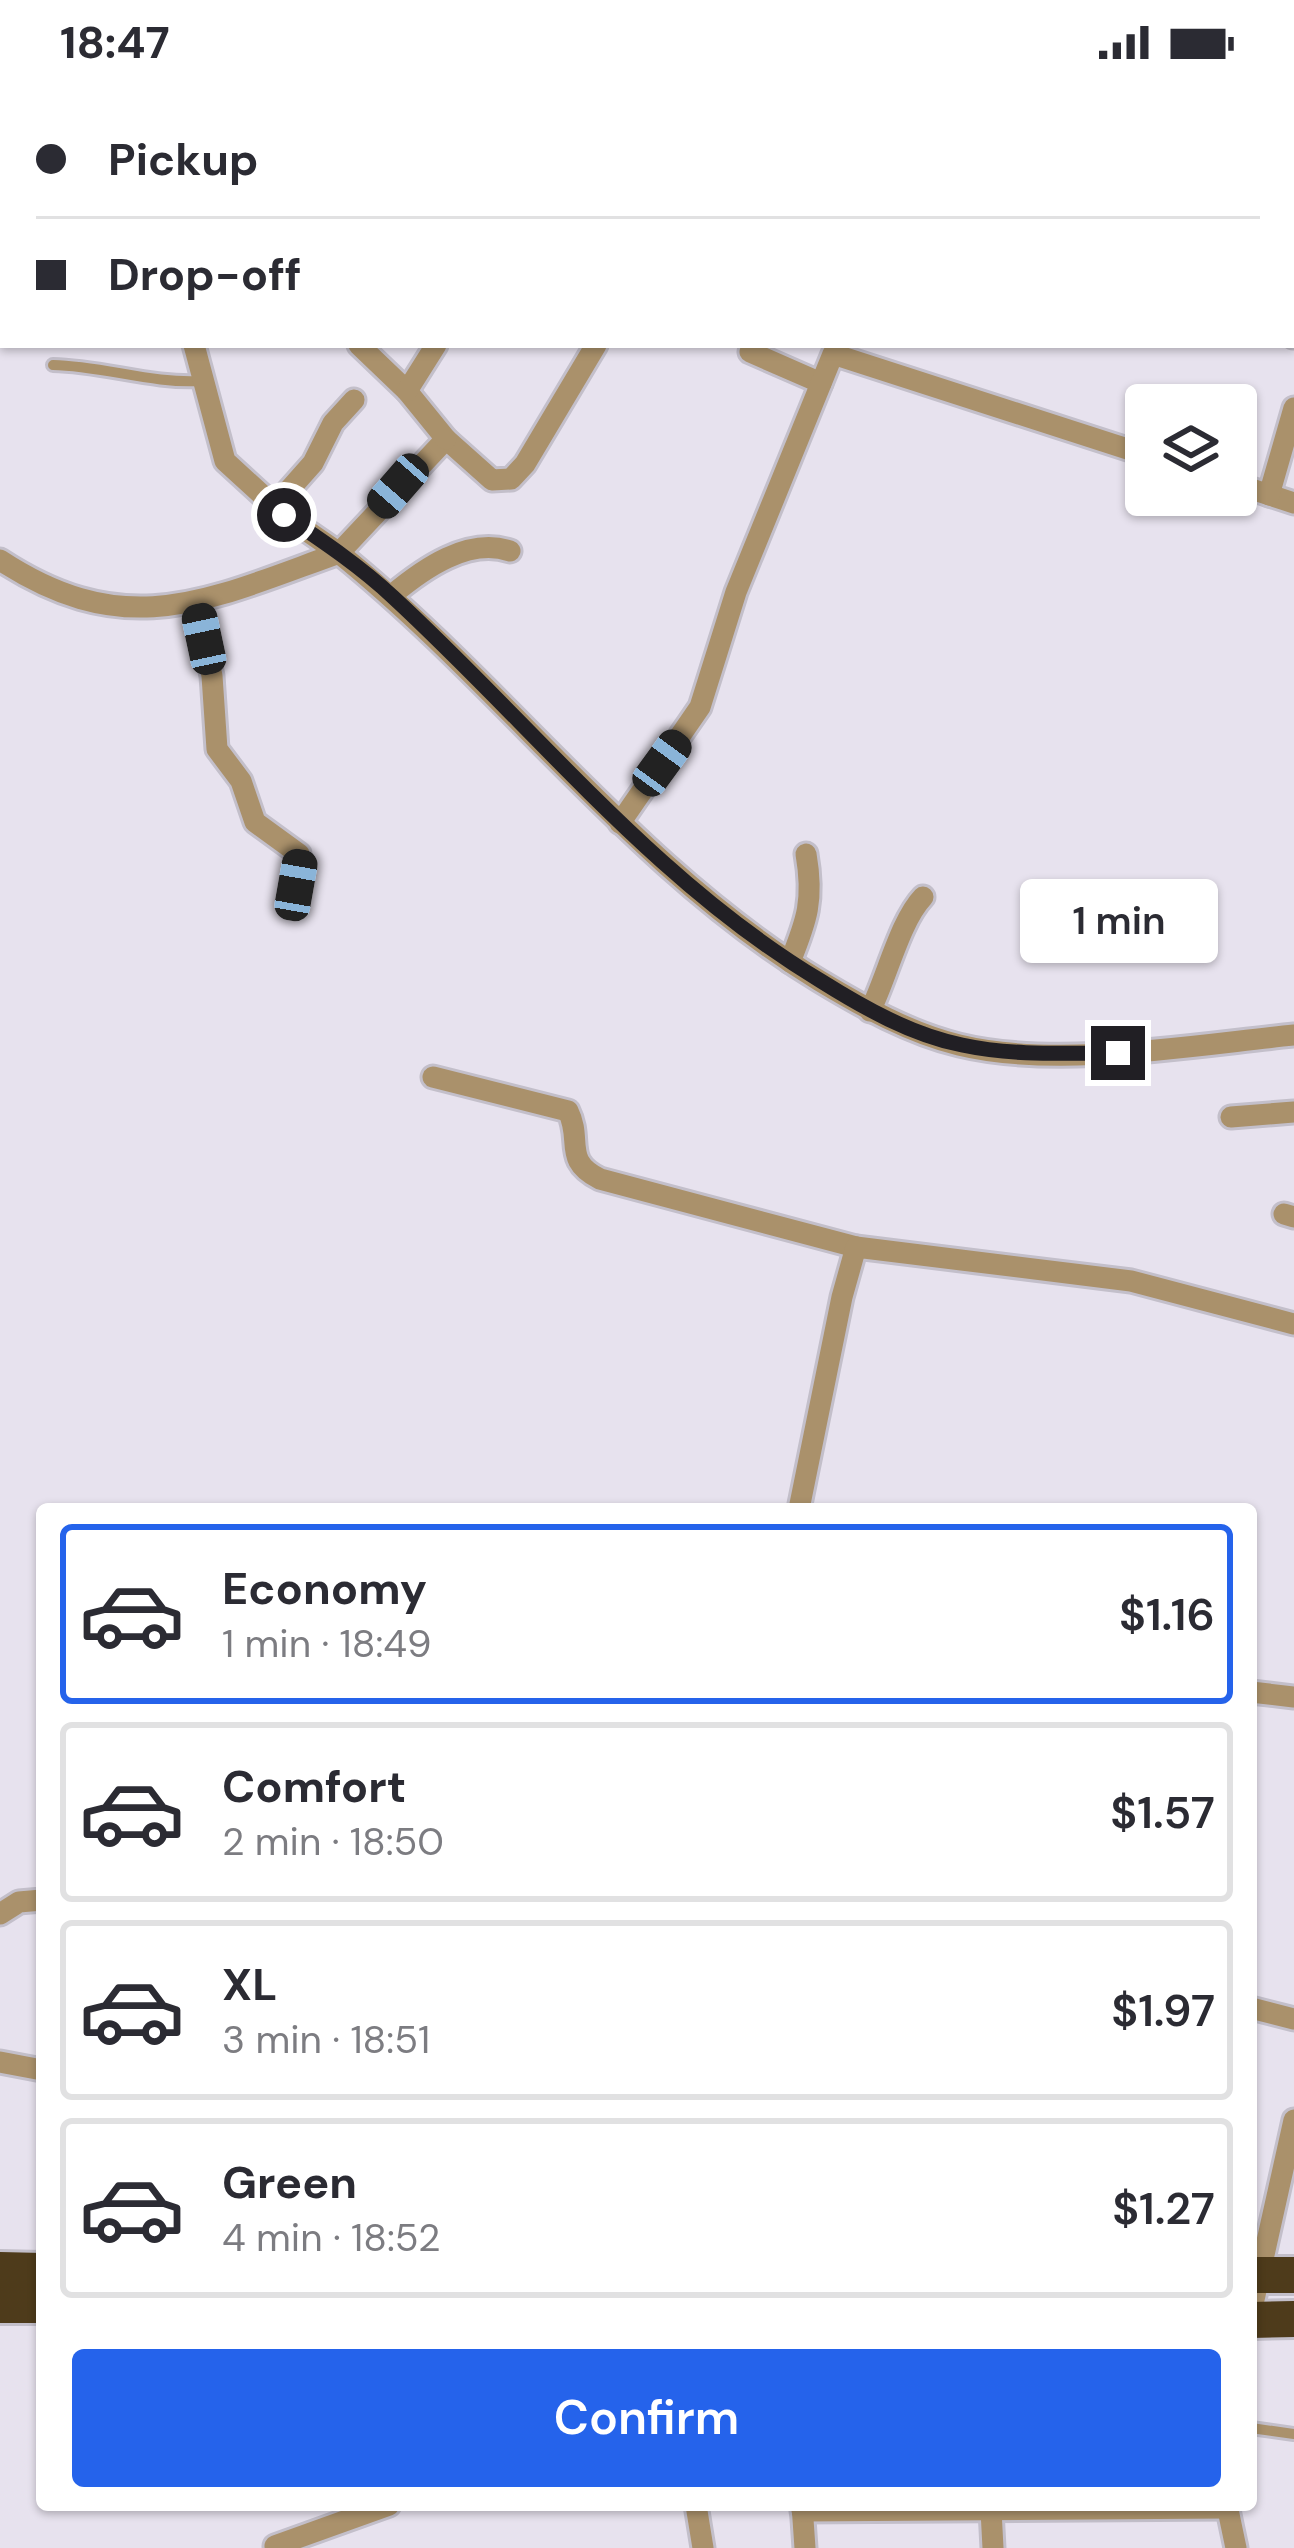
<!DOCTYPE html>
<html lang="en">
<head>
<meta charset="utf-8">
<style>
	body { margin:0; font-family:"DM Sans",sans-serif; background:#f7f7f7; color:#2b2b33; height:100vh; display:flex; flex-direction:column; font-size:45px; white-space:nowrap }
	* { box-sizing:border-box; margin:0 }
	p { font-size:39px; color:#7c7c81 }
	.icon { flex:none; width:66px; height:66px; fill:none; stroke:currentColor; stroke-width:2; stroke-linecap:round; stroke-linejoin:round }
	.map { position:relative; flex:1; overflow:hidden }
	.side { position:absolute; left:36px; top:1419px; width:1221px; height:1008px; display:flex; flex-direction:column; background:#fff; border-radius:12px; box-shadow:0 3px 9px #0004 }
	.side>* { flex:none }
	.guide { position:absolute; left:0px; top:0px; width:1296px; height:264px; box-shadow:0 3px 9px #0004; display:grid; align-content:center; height:264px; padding:0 36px; background:#fff }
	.buttons { position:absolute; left:1125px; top:300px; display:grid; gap:24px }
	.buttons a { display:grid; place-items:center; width:132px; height:132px; border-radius:12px; background:#fff; box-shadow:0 3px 9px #0004; font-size:60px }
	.end { position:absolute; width:54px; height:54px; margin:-27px; border:15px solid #211f24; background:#fff; box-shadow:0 0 0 6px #fff }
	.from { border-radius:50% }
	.bubble { position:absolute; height:84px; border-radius:12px; background:#fff; box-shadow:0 3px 9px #0004; font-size:39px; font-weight:600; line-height:84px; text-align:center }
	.car { position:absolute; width:36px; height:72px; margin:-36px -18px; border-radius:15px; box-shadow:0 0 9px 3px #0007; background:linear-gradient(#222 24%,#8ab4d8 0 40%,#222 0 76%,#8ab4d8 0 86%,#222 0) }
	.guide b { display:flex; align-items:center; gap:42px; height:114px; font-size:45px }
	.guide b+b { border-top:3px solid #e1e1e2 }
	.guide i { width:30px; height:30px; background:#2b2b33 }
	ul { padding:21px 0 0; list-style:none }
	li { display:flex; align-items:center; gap:36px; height:180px; margin:0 24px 18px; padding:0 12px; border:6px solid #e1e1e2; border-radius:12px }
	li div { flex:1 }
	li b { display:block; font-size:45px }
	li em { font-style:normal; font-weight:600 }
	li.active { border-color:#2563eb }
	li>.icon { width:108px; height:108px; stroke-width:1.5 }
	.primary-button { display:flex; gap:24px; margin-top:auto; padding:24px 36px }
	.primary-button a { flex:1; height:138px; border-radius:12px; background:#2563eb; color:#fff; font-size:48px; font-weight:600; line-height:138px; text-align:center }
	.status { display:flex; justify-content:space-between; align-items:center; height:84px; padding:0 60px; background:#fff; direction:ltr }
	.status svg { height:33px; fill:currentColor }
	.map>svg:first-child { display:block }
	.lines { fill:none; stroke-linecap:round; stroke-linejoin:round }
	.lane-casing { stroke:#c3bfca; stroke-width:16 }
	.street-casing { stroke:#c3bfca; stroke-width:27 }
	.highway-casing { stroke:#c3bfca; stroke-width:42 }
	.lane { stroke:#aa916b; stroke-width:10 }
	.street { stroke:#aa916b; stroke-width:21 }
	.highway { stroke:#4e3b1b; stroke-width:36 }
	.route { stroke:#211f24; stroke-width:15 }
</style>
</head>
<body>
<div class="status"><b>18:47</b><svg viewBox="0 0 49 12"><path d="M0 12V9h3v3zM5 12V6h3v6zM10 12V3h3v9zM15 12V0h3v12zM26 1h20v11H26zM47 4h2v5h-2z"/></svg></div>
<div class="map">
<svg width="1294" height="2464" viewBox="0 0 1294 2464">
	<rect width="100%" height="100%" fill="#e7e2ee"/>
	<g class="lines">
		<defs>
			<g id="lane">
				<path d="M53,281c51,1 98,19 149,16"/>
				<path d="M1251,2344l43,6"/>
			</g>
			<g id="street">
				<path d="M1266,0v3"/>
				<path d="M12,3l1,-3"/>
				<path d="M57,3l1,-3"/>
				<path d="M0,46l3,-10"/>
				<path d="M0,77l3,2"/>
				<path d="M1293,161l1,3"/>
				<path d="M0,197l3,-11"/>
				<path d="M1293,253h1"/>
				<path d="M194,261l31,116 59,54 55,38 107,-114 46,41 19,-1 14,-15 71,-119"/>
				<path d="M359,261l48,46 39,48"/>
				<path d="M750,268l71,31"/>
				<path d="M407,307l29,-46"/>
				<path d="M1236,400l58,19"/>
				<path d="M1269,411l25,-87"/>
				<path d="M274,423l39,-44 20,-40 21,-23"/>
				<path d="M0,476c128,84 210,39 339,-7 168,136 295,315 481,428 43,26 90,52 139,64 98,24 235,0 335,-10"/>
				<path d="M392,511c31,-26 76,-58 118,-44"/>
				<path d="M197,518l15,74 5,73 24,32 14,41 44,32 -3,31"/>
				<path d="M620,739l80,-116 36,-115 97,-238 313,101"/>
				<path d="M790,878c17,-42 24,-62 16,-108"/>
				<path d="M870,927c17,-34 30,-90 53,-114"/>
				<path d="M433,993l135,34c15,30 -6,49 32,68l256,68"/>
				<path d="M1231,1033l63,-5"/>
				<path d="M1284,1130l10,3"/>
				<path d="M799,1425l43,-212 14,-50 275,34 163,43"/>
				<path d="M1251,1608l43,5"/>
				<path d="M0,1830l19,-12 23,-2"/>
				<path d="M1251,1924l43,11"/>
				<path d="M0,1978l42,8"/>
				<path d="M1251,2229l43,-193"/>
				<path d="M696,2421l7,43"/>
				<path d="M802,2421l3,43"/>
				<path d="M1227,2421l9,43"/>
				<path d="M991,2426l2,38"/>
				<path d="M802,2427l425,-3"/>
				<path d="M275,2462l114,-41"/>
			</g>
			<g id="highway">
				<path d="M0,2186l42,1"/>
				<path d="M1251,2191h43"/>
				<path d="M0,2221h42"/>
				<path d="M1251,2236l43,-1"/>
			</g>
		</defs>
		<!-- lane casing -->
		<use href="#lane" class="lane-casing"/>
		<!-- street casing -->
		<use href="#street" class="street-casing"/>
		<!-- highway casing -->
		<use href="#highway" class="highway-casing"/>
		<!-- lane -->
		<use href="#lane" class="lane"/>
		<!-- street -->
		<use href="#street" class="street"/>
		<!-- highway -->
		<use href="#highway" class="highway"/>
	</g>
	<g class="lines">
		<!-- route -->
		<path class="route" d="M284,431c37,25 76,51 109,82 142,131 261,284 428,384 43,27 91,54 141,64 51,11 104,8 156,8"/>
	</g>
</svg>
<div class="buttons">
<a><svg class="icon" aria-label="layers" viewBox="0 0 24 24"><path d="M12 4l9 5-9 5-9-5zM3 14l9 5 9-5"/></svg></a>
</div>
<i class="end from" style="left:284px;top:431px"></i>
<i class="end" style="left:1118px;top:969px"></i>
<div class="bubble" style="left:1020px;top:795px;width:198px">1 min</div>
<i class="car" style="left:398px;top:402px;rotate:221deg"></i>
<i class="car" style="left:204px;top:555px;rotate:348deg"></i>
<i class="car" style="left:662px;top:679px;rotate:36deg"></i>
<i class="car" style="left:296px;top:801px;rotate:10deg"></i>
<div class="guide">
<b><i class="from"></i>Pickup</b>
<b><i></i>Drop-off</b>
</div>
<section class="side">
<ul>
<li class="active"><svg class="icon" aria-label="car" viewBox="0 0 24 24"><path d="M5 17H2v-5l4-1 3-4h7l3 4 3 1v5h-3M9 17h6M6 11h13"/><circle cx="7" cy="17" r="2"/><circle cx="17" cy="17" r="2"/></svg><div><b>Economy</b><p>1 min · 18:49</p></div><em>$1.16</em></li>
<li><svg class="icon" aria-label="car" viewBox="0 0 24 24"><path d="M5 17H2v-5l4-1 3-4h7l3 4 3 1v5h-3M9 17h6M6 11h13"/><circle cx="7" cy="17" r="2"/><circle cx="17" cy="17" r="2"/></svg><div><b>Comfort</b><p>2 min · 18:50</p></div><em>$1.57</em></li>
<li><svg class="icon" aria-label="car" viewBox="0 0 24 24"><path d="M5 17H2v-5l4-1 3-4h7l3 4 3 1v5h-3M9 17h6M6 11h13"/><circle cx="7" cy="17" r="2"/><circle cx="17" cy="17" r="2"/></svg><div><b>XL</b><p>3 min · 18:51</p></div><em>$1.97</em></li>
<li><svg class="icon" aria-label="car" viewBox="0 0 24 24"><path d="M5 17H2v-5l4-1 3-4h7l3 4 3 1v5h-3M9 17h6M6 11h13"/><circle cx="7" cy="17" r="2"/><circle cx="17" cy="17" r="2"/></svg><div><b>Green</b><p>4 min · 18:52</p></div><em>$1.27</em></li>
</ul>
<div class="primary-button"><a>Confirm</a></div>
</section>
</div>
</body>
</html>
